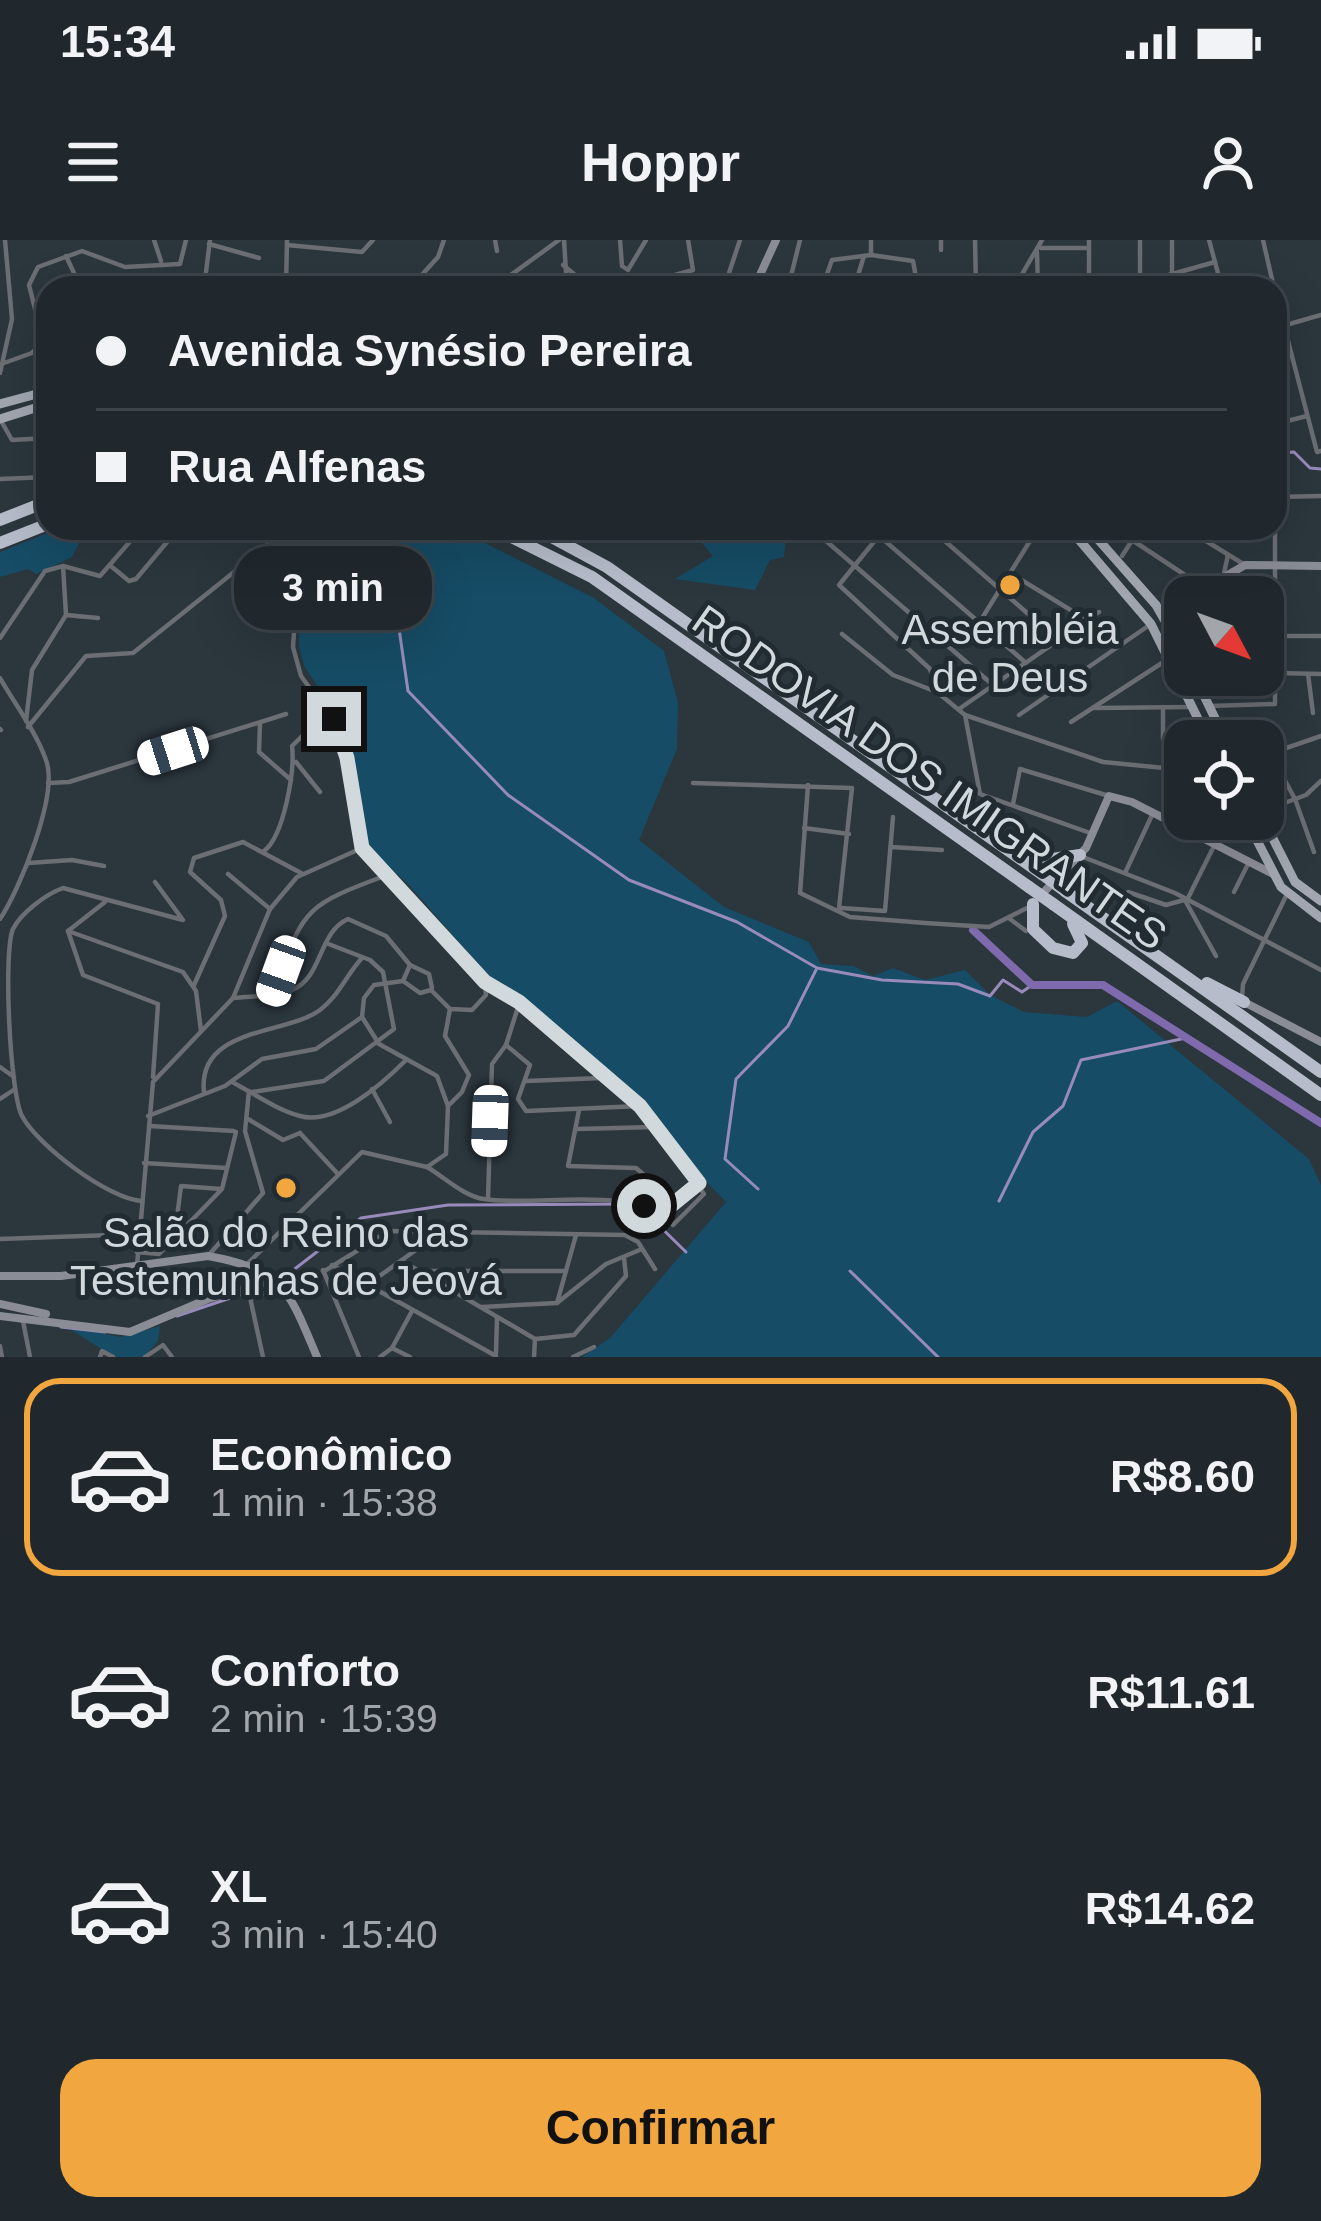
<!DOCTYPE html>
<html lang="pt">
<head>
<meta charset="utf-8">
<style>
	body { margin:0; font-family:Helvetica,sans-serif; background:#283036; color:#f1f3f6; height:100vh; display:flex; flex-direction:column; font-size:45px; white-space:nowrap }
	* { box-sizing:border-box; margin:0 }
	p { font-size:39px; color:#a2a6aa }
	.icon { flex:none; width:66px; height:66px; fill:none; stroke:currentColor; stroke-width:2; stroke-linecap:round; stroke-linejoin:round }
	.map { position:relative; height:1117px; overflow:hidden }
	.sheet { display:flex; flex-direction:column; background:#20282e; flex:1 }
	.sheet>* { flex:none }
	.hud { position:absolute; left:36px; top:36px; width:1251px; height:264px; border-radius:36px; box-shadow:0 12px 48px #0002,0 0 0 3px #3d444a; display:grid; align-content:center; height:264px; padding:0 60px; background:#20282e }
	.needle { width:78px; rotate:131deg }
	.tools { position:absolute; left:1164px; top:336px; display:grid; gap:24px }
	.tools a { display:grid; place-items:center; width:120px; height:120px; border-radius:24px; background:#20282e; box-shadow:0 12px 48px #0002,0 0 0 3px #3d444a; font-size:60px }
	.end { position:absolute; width:54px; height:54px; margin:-27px; border:15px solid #d2d9dd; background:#111; box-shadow:0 0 0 6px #111 }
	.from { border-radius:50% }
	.bubble { position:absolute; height:84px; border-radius:36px; background:#20282e; box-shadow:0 12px 48px #0002,0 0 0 3px #3d444a; font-size:39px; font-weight:700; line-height:84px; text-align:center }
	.car { position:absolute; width:36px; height:72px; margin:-36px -18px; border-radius:15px; box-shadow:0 0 9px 3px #0007; background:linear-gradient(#fff 24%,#345 0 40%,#fff 0 76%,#345 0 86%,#fff 0) }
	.hud b { display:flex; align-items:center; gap:42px; height:114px; font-size:45px }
	.hud b+b { border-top:3px solid #3d444a }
	.hud i { width:30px; height:30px; background:#f1f3f6 }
	ul { padding:21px 0 0; list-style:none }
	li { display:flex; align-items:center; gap:36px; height:198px; margin:0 24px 18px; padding:0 36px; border:6px solid transparent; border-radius:36px }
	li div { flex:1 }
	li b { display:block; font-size:45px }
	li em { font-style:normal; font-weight:700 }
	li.active { border-color:#f1a63f }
	li>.icon { width:108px; height:108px; stroke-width:1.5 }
	.cta { display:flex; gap:24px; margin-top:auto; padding:24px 60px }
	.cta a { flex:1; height:138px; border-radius:36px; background:#f1a63f; color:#111; font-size:48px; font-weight:700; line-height:138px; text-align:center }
	.status { display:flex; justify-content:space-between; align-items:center; height:84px; padding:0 60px; background:#20282e; direction:ltr }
	.status svg { height:33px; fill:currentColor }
	header { display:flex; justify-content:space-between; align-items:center; height:156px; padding:0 60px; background:#20282e; font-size:54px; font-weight:700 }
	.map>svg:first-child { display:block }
	.green { fill:#164c65 }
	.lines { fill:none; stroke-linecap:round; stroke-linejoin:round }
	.stream { stroke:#988bbc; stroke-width:3 }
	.river { stroke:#7f6aae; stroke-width:8 }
	.street { stroke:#6b6e73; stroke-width:4.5 }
	.secondary { stroke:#8a8d96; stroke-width:8 }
	.primary { stroke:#a1a6b0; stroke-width:9 }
	.highway { stroke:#b6bcc9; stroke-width:12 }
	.highway-bridge { stroke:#b6bcc9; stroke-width:12 }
	.route { stroke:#d2d9dd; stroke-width:15 }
	.poi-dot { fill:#f1a63f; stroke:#212c32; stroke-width:4.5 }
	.labels { text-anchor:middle; stroke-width:10; stroke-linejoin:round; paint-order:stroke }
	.poi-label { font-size:42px; fill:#d2d9dd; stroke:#212c32 }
	.street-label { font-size:42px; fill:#d2d9dd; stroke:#212c32 }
</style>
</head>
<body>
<div class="status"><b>15:34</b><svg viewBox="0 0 49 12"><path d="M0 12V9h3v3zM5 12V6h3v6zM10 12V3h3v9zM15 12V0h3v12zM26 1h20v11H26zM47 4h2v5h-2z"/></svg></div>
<header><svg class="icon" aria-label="menu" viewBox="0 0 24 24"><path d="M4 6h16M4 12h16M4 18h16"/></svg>Hoppr<svg class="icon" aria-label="person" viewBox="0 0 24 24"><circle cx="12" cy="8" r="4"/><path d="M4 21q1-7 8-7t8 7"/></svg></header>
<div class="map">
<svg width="1321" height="1117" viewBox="0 0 1321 1117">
	<rect width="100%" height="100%" fill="#2b363d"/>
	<!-- green -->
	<g class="green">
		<path d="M60,288l40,2 -20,11 -8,16 -36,17 -8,-5 -28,8v-25z"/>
		<path d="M316,288h122l33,8 123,62 70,53 14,51 -1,47 -38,91 85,67 85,35 12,22 32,2 20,10 20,-8 32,12 40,-10 25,25 34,17 63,5 30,-16 192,158 12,26v172h-739l28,-19 116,-136 -46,-47 -36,-51 -40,-29 -81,-76 -30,-18 -84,-96 -41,-37 -30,-131 -34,-51 -5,-20v-18l21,-53z"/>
		<path d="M699,288h88l-3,29 -14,3 -15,30 -80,-11 38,-23 -18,-21z"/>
		<path d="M65,1086l56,11 39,-11 -2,15 -14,16h-30z"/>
	</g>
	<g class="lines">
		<!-- stream -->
		<g class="stream">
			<path d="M1279,213l15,-1 16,16 11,1"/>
			<path d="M387,305l21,146 100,104 121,85 108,42 80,46 65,12 76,4 32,12 13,-16 19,12 10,-7"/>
			<path d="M758,949l-33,-30 11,-80 52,-53 28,-56"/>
			<path d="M999,961l34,-69 30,-26 18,-46 105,-22"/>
			<path d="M640,967l46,45"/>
			<path d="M850,1031l88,86"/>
			<path d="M279,1041l82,-63 87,-13 178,-1"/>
			<path d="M177,1076l71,-24"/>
			<path d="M61,1087l44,5"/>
		</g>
		<!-- river -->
		<path class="river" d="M973,690l59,55h71l218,138"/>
		<!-- street -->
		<g class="street">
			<path d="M154,0l7,21"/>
			<path d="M495,0l2,11"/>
			<path d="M564,0l3,48"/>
			<path d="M620,0l2,26 6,4 18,-30"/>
			<path d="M871,0v15"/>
			<path d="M941,0v10"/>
			<path d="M975,0l1,48"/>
			<path d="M1140,0v48"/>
			<path d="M1209,0l13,48"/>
			<path d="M1263,0l11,48"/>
			<path d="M209,4l50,14"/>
			<path d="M287,5l75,7 11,-12"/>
			<path d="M1041,8h48"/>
			<path d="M1037,12l1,36"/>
			<path d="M66,16l15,32"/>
			<path d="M563,25l28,23"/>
			<path d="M728,36l12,-36"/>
			<path d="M204,48l6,-48"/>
			<path d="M229,48l3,-9 54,2"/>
			<path d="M286,48l1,-48"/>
			<path d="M410,48l28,-31 6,-17"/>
			<path d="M493,48l66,-48"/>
			<path d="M668,48l7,-13 18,-5 -5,-30"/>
			<path d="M788,48l12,-48"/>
			<path d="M822,48l10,-28 39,-5 42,6 5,27"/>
			<path d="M854,48l10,-32"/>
			<path d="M886,48l6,-6 248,1 75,-21"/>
			<path d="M1014,48l28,-48"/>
			<path d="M1089,48v-48"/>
			<path d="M1172,48v-48"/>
			<path d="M1275,51l42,161 4,-1"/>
			<path d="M1286,85l35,-10"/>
			<path d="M1275,120l16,-5"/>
			<path d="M4,123l28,-10 11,-12 -14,-56 9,-18 44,-16 43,16 55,-3 6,-24"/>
			<path d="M0,133l12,-54 -7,-79"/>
			<path d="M0,179l12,21 36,-2"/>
			<path d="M1275,184l32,-8"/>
			<path d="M1275,210v10"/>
			<path d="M0,239l48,-2"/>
			<path d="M1275,239v40"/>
			<path d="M1275,257l46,-1"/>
			<path d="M309,288l4,48 -18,42 -2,29 8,29 39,54 22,118 123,134 34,20 122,104 63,88 -31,31c-39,-43 -135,-17 -189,-26 -19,-2 -40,-22 -57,-32"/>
			<path d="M811,288l182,157"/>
			<path d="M870,288l156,135"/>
			<path d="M885,288l-46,57 91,84 7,23"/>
			<path d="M930,288l128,112"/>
			<path d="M1114,288l89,59"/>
			<path d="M1185,288l60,37"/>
			<path d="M1201,298l7,-10"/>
			<path d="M1122,316l18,-28"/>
			<path d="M112,327l17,14 7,-2 42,-50"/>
			<path d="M1010,333l77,47"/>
			<path d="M1224,333l4,-18"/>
			<path d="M66,375l32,3"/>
			<path d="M979,383l59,-95"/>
			<path d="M842,394l51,41 44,17 28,23 15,79 113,40"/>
			<path d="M1263,396h58"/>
			<path d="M0,398l45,-67 18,-5 37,10 40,-46"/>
			<path d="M1276,433l45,1"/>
			<path d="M1308,434l5,39"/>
			<path d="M0,438c15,26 36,54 46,82 13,34 -26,129 -46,159"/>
			<path d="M1210,466l65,-2v-176"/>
			<path d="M1163,467v32"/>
			<path d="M1095,468l96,-1"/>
			<path d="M959,469l140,-97"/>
			<path d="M965,475l138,47 82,8"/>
			<path d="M1019,475l132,-91"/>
			<path d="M26,481l6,-51 34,-55 -3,-49"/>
			<path d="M1071,482l94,-61"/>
			<path d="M260,483l-1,29 32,28"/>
			<path d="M28,487l58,-71 47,-3 152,-122"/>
			<path d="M0,489l1,1"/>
			<path d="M1270,513l25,46 19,53"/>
			<path d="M1263,516l58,-20"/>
			<path d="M296,522l24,30"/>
			<path d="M48,543l21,-1 217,-68"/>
			<path d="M693,543l159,5 -13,120"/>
			<path d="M808,545l-8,108 50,24 75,6 64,4 38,-19"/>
			<path d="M1013,564l7,-35 89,27"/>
			<path d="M1263,571l43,-16 15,-14"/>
			<path d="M804,588l45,6"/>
			<path d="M1215,604l-29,58 30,54"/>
			<path d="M891,607l51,3"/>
			<path d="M264,611c20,-15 31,-80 28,-105l36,-35"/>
			<path d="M1083,617l92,36 146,77"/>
			<path d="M28,623l44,-3 32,6"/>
			<path d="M1125,633l28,-60"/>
			<path d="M228,634l42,35"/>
			<path d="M1128,652l38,13 18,-5"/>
			<path d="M1234,652l15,-30"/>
			<path d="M841,668l44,3 8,-94"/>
			<path d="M1010,679l16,12"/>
			<path d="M68,691l15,44 75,29 -5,73"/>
			<path d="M68,691l115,41 13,19 5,40"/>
			<path d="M68,691l37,-29"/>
			<path d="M410,725l-7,16 17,12 11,-3"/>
			<path d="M410,725l19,9 3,14"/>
			<path d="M194,745l31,-69 -4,-16 -31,-28 4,-14 49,-16 58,31"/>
			<path d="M431,750l19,19 22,1 14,-15 -1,-13"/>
			<path d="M272,754c33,-86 29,-87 115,-119"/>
			<path d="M233,758c18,-2 40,-1 57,-7 34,-13 27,-58 58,-72l38,17 24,29"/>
			<path d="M1242,758l1,-14 44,-90"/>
			<path d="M506,805l24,20 -12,34 8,12 114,-5"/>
			<path d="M0,827l14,10"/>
			<path d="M526,841l76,-3"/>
			<path d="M232,842c21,11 45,28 68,34 35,10 82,-32 105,-55"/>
			<path d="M372,849l18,33"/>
			<path d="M204,852c-7,-65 82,-57 116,-82 18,-13 27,-36 42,-52"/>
			<path d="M252,852l72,-11 70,-52 -11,-57 -13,-12 -44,-17"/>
			<path d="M0,859l15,-10"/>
			<path d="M448,866l14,-14 7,-17 -24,-39 5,-27"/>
			<path d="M579,870l-11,56 68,2 41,35"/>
			<path d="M148,876l77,-30 37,-27 54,-10 46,-32"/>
			<path d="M248,879l35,21 17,-7"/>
			<path d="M149,886l85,5"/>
			<path d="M577,889l78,-2"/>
			<path d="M300,893l37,40"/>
			<path d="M144,923l83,5"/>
			<path d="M488,959l4,-135 14,-19 13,-41"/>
			<path d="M141,961c-32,-2 -103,-55 -119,-85 -12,-22 -19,-164 -9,-187 8,-16 33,-35 50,-41l120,32 -28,-38"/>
			<path d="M647,967v11l13,14"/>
			<path d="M662,972l37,-29"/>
			<path d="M0,999l138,-5"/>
			<path d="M174,1001l7,-55 40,3"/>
			<path d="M137,1012l22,2 63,-65 14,-57"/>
			<path d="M208,1016l55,-63 -18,-62 4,-40"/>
			<path d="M402,1021l133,78"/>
			<path d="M137,1025l16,-183 80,-84 37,-89 27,-32 65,-29"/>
			<path d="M332,1025l164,91"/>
			<path d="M245,1026l117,-114 65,15 19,-13 2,-48 -11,-30 -58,-32 -17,-27 2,-19 10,-13 29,-4"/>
			<path d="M323,1030l36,87"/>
			<path d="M422,1031h144"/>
			<path d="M367,1045l74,-53"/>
			<path d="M248,1048l15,69"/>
			<path d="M289,1053l100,-62 236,4 13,7 17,27"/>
			<path d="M251,1059l28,-12"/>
			<path d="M557,1063l19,-68"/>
			<path d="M482,1067l75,-4 49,-39 36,-15"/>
			<path d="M23,1081l7,36"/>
			<path d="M0,1106l2,11"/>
			<path d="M392,1108l20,-37"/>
			<path d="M496,1113l1,-36"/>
			<path d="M100,1117l2,-6 11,6"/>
			<path d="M145,1117l18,-12 9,12"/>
			<path d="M380,1117l12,-9 18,9"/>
			<path d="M534,1117l1,-18 39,-4 52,-59 -2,-18"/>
			<path d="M573,1117l21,-10"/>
		</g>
		<!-- secondary -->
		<g class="secondary">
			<path d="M754,48l22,-48"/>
			<path d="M1190,357l55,-32 76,1"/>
			<path d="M1163,375l22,-15"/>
			<path d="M1163,405l22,-11"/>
			<path d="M1041,655l45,-47 23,-52 23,6 141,72"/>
			<path d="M1244,762l77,40"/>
			<path d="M0,1036h61l147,-20c77,14 81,35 109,101"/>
			<path d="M0,1064l46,10"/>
			<path d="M0,1076l130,16 78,-33 67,-19"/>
		</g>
		<!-- primary -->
		<g class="primary">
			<path d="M0,164l48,-13"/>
			<path d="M0,179l48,-15"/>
			<path d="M1069,288l82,96 58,117"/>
			<path d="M1088,288l68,77 29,51"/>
			<path d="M1194,435l32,66"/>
			<path d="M1246,579l35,68 40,31"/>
			<path d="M1263,579l32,63 26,19"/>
		</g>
		<!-- highway -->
		<g class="highway">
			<path d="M0,280l48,-19"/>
			<path d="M493,288l99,49 437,310"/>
			<path d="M535,288l72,39 435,307"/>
			<path d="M0,303l48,-19"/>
			<path d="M1013,605l32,15 35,-5"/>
			<path d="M1065,651l256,181"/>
			<path d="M1033,664v25l20,19 20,5 9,-10 -9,-19"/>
			<path d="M1053,664l268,191"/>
			<path d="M1207,743l37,19"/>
		</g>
		<!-- highway-bridge -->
		<g class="highway-bridge">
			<path d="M1042,634l23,17"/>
			<path d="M1029,647l24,17"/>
		</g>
	</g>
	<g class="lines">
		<!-- route -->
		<path class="route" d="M334,479l13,39 15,90 123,134 34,20 121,104 59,77 -37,30 -18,-7"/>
	</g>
	<!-- markers -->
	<g class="poi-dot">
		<circle cx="1010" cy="345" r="12"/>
		<circle cx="286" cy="948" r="12"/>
	</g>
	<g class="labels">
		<!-- poi labels -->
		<g class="poi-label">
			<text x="1010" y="404">Assembléia<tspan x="1010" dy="48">de Deus</tspan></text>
			<text x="286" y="1007">Salão do Reino das<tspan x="286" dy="48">Testemunhas de Jeová</tspan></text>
		</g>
		<!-- street labels -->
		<g class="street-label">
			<text transform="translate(930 537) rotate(35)" y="15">RODOVIA DOS IMIGRANTES</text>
		</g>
	</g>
</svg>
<div class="tools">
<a><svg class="needle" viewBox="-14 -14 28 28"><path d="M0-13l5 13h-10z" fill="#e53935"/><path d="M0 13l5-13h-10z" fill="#a2a6aa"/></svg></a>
<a><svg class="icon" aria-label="locate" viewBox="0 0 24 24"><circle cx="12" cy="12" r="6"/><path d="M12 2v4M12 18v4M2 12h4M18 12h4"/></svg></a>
</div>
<i class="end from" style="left:644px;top:966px"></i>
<i class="end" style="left:334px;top:479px"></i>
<div class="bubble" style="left:234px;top:306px;width:198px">3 min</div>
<i class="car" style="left:173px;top:511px;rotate:252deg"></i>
<i class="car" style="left:281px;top:731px;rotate:200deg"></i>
<i class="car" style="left:490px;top:881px;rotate:182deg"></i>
<div class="hud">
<b><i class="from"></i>Avenida Synésio Pereira</b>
<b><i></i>Rua Alfenas</b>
</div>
</div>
<section class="sheet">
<ul>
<li class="active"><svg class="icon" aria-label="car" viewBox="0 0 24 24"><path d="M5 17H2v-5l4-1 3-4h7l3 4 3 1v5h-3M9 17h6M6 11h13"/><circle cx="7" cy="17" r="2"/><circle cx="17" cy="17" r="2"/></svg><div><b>Econômico</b><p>1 min · 15:38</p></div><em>R$8.60</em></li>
<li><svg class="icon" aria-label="car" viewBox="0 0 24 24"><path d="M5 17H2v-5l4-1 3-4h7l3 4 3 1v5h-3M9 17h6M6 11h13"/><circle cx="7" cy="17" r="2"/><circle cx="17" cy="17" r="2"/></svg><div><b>Conforto</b><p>2 min · 15:39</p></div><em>R$11.61</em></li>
<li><svg class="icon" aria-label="car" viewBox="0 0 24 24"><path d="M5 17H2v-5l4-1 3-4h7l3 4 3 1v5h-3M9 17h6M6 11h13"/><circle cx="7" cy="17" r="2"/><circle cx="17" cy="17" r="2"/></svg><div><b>XL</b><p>3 min · 15:40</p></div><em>R$14.62</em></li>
</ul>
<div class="cta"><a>Confirmar</a></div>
</section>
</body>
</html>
